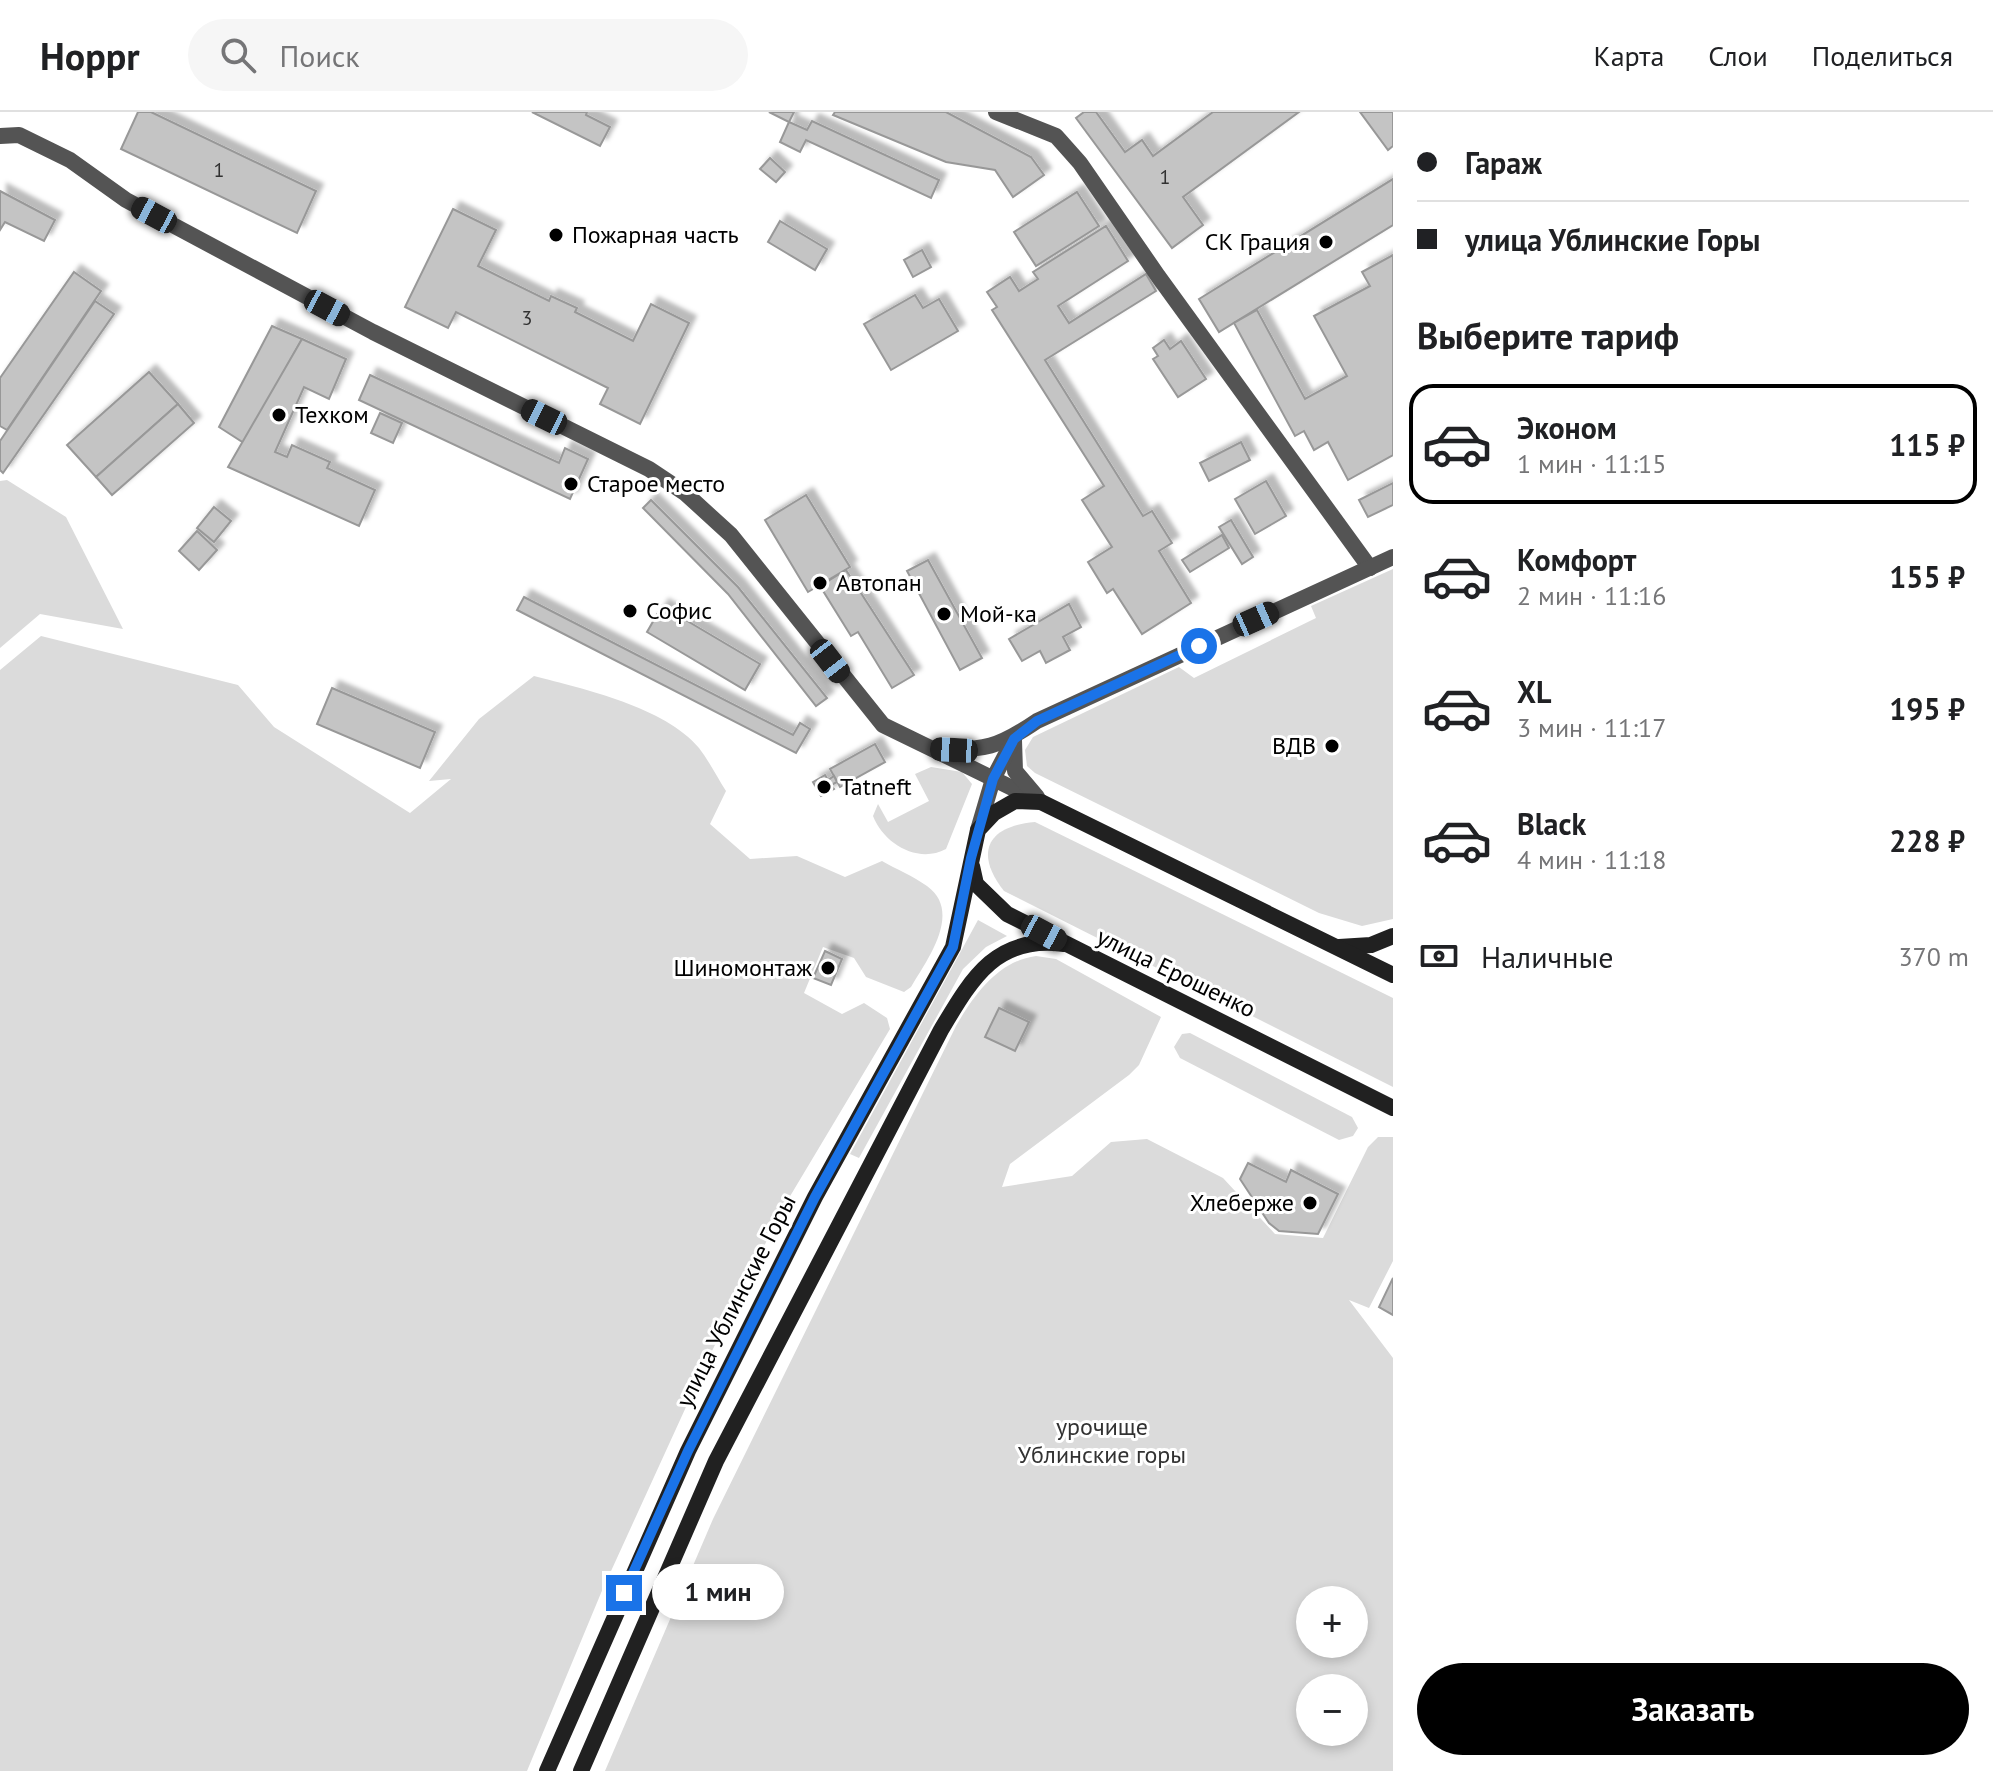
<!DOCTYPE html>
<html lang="ru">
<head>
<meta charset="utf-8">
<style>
	body { margin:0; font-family:"PT Sans",sans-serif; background:#f6f6f6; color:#202124; height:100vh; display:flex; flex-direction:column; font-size:30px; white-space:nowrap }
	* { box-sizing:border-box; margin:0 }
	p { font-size:26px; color:#757577 }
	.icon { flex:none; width:44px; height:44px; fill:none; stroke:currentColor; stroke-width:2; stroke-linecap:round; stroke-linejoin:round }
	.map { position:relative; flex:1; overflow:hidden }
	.details { display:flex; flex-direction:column; background:#fff; width:600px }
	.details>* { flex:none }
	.guide { display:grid; align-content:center; height:176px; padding:0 24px; background:#fff }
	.controls { position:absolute; left:1296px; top:1474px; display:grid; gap:16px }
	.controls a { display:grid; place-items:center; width:72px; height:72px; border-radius:50%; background:#fff; box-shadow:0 4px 12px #0003; font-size:40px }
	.end { position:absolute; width:36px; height:36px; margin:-18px; border:10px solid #1a73e8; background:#fff; box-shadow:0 0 0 4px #fff }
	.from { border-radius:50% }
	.bubble { position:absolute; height:56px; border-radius:28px; background:#fff; box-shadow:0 4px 12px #0003; font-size:26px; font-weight:700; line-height:56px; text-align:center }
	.car { position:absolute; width:24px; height:48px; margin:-24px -12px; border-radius:10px; box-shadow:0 0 6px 2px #0007; background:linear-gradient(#222 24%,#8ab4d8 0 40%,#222 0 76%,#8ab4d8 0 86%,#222 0) }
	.guide b { display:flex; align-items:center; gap:28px; height:76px; font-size:30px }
	.guide b+b { border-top:2px solid #e0e0e0 }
	.guide i { width:20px; height:20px; background:#202124 }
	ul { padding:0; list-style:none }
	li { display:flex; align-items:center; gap:24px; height:120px; margin:0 16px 12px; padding:0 8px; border:4px solid transparent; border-radius:24px }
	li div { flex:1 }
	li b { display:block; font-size:30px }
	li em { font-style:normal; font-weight:700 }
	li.selected { border-color:#000 }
	li>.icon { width:72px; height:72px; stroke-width:1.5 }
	h2 { padding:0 24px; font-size:36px; line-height:96px }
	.pay { display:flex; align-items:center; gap:20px; height:88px; padding:0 24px; font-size:30px }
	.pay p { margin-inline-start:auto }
	.action { display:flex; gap:16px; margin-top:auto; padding:16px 24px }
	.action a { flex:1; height:92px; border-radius:48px; background:#000; color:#fff; font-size:32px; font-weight:700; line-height:92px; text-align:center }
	header { display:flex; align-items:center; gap:48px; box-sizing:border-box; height:112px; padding:0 40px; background:#fff; border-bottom:2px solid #e0e0e0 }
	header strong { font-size:38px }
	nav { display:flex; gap:44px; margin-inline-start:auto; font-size:28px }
	.search { width:560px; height:72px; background:#f6f6f6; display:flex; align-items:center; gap:20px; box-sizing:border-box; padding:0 28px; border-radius:44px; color:#757577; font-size:30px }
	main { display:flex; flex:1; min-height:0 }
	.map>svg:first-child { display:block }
	.green { fill:#dbdbdb; fill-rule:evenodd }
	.building { fill:#c4c4c4; stroke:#989898; stroke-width:2; filter:url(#shadow) }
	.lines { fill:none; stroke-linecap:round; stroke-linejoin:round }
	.minor { stroke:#545454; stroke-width:16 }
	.secondary { stroke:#212121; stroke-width:16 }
	.route { stroke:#1a73e8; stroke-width:10 }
	.poi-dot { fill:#000; stroke:#fff; stroke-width:3 }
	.labels { text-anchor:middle; stroke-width:6; stroke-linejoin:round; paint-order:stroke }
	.number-label { font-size:20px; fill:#313131 }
	.poi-label { font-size:24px; fill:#000; stroke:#fff; text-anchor:start }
	.street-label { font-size:24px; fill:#000; stroke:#fff }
	.park-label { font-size:24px; fill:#323232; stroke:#fff }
</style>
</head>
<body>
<header>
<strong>Hoppr</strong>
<div class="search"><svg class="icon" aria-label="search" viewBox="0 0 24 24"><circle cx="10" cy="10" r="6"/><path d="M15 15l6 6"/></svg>Поиск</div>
<nav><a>Карта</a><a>Слои</a><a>Поделиться</a></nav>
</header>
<main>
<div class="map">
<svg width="1393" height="1659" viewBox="0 0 1393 1659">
	<defs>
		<filter id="shadow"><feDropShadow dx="7" dy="-7" stdDeviation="2" flood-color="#0004"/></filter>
	</defs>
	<rect width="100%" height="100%" fill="#fff"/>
	<!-- green -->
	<g class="green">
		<path d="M7,368l59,37 57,112 -83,-15 -40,34v-167z"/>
		<path d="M1393,457v350l-31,7 -43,-13 -284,-140 -8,-7 -2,-16 8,-13 146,-70 15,11 122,-60 -5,-12z"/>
		<path d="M41,524l197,49 36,42 136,86 41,-34 -22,2 50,-62 55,-43c50,13 131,31 165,72 10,13 18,29 27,43l-16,33 40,35 47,-3 48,21 37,-16c14,8 31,15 45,25 36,26 0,74 -16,101l-7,5 -38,-15 -12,-19 -31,-11 -19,46 38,21 22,-11 23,15 3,11 -107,179 -76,153 -106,232 -74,178h-527v-1101z"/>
		<path d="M931,655l31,5 10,12 -26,65c-28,15 -62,-5 -73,-33l5,-12 10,18 41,-21 -14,-27z"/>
		<path d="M1035,710l358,176v89l-389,-196c-30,-38 -17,-65 31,-69z"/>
		<path d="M978,808l29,16 -21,11 -23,22 -104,189 -9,-4z"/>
		<path d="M1036,844l20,3 105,58 -22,48 -10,10 -119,89 -8,23 70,-11 39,-34 36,-3 76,39 52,56 48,4 45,-91 10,-10h15v124l-24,47 -20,-8 44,58v413h-788l108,-252 243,-493c18,-31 42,-65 80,-70zM1310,1488h44v44h-44zM1310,1576h44v44h-44z"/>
		<path d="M1190,921l162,84 6,11 -5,8 -14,4 -159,-82 -6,-11 8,-13z"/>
	</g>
	<!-- building -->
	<g class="building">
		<path d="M138,0h13l165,79 -19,42 -176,-84z"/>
		<path d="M532,0h55l-1,3 24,12 -10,19z"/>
		<path d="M769,0h25l-5,10 18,8 5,-9 127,59 -8,18 -125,-58 -6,12 -20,-10 9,-20z"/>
		<path d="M835,0h111l85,45 13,18 -31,22 -18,-27 -49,-8 -113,-47z"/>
		<path d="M1084,0h12l29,40 17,-12 11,16 60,-44h86l-116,85 20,28 -31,23 -96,-130z"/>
		<path d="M1360,0h33v34l-5,4z"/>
		<path d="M770,46l15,14 -9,10 -16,-13z"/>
		<path d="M1393,67v46l-174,107 -20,-33z"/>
		<path d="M0,79l55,29 -11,21 -39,-19 -5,8z"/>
		<path d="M1077,80l22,34 -63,40 -22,-34z"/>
		<path d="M453,97l43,21 -18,36 71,35 2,-5 26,12 -2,4 58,29 18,-37 38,19 -49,101 -40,-20 8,-16 -152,-76 -8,16 -43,-21z"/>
		<path d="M780,109l47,28 -12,21 -47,-28z"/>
		<path d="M1106,114l22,35 -70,45 11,17 77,-49 10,17 -111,69 98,156 9,-5 20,32 -13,8 32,52 -49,31 -29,-45 -6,4 -19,-31 24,-15 -30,-47 22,-14 -112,-176 5,-3 -10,-15 23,-15 9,14 19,-12 -5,-7z"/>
		<path d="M922,138l9,17 -18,10 -9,-17z"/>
		<path d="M1393,143v200l-45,25 -20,-38 -14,8 -10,-19 -9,5 -61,-113 23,-13 48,89 42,-23 -33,-60 56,-30 -8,-14z"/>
		<path d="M74,160l27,19 -94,139 -7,-4v-48z"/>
		<path d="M915,183l8,13 16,-9 19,32 -67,39 -27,-46z"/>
		<path d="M95,189l19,13 -111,159 -3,-3v-29z"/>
		<path d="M272,214l30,13 -58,104 -25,-16z"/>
		<path d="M302,227l44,20 -17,40 -25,-12 -29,65 12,5 5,-12 38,17 -3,6 48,22 -16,36 -131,-59z"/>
		<path d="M1164,228l6,9 11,-8 25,38 -28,18 -25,-38 5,-3 -5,-8z"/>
		<path d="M149,260l29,32 -82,73 -29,-32z"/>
		<path d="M370,263l189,88 6,-15 23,11 -18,40 -211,-99z"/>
		<path d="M178,292l16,19 -82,72 -16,-18z"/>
		<path d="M380,301l22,10 -9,20 -22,-10z"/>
		<path d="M1241,330l9,18 -41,21 -9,-18z"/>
		<path d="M1266,369l20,35 -31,18 -20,-35z"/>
		<path d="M1393,371v22l-25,12 -9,-17z"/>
		<path d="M806,383l44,72 -42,25 -43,-72z"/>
		<path d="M651,388l87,87 89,111 -11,8 -88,-112 -85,-86z"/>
		<path d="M214,395l17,14 -17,21 -17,-14z"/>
		<path d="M1231,408l22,37 -11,7 -23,-37z"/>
		<path d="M197,419l20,19 -18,20 -20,-19z"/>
		<path d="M1222,423l7,13 -39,24 -8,-12z"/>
		<path d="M928,448l54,98 -22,12 -53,-99z"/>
		<path d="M846,458l68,105 -22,13 -34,-56 -7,4 -31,-50z"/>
		<path d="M524,485l269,138 7,-12 10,6 -14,24 -279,-143z"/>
		<path d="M1069,492l12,23 -18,10 7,13 -24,13 -6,-12 -18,10 -13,-22z"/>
		<path d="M662,494l98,58 -15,26 -98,-58z"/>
		<path d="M332,576l103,44 -15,36 -103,-44z"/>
		<path d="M875,632l10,18 -45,25 -10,-18z"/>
		<path d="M825,663l3,5 6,-4 3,6 -6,3 3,4 -13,7 -8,-14z"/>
		<path d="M825,839l17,8 -11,26 -18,-7z"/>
		<path d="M999,896l30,14 -14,29 -30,-14z"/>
		<path d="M1248,1051l38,19 5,-12 47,24 -20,40 -39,-3 -10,-8 -29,-44z"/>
		<path d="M1393,1166v37l-14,-8z"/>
	</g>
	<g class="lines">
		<!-- minor -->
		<g class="minor">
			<path d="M996,0l60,24 24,27 78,113 212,292"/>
			<path d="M0,24l19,-1 51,25 56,40 247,132 276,137 36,24 46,42 152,190 158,77"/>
			<path d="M1014,628l1,31 22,26"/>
			<path d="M939,637c45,2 60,-2 98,-28l356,-164"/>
			<path d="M978,718l15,-51 21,-40"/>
		</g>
		<!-- secondary -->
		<g class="secondary">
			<path d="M972,754l4,18 31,30 386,194"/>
			<path d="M1339,835l32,-2 22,-9"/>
			<path d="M547,1659l141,-320 127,-254 138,-250 25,-117 16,-17 21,-12 26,1 352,173"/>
			<path d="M581,1659l135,-310 225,-431c31,-52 55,-95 123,-86"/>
		</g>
	</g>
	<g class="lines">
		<!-- route -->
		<path class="route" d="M624,1481l64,-142 127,-254 138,-250 18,-89 22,-79 21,-40 23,-18 162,-75"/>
	</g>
	<!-- markers -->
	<g class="poi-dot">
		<circle cx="556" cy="123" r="8"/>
		<circle cx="1326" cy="130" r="8"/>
		<circle cx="279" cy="303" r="8"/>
		<circle cx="571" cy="372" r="8"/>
		<circle cx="820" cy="471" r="8"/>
		<circle cx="630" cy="499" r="8"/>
		<circle cx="944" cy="502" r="8"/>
		<circle cx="1332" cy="634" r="8"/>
		<circle cx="824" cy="675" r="8"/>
		<circle cx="828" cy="856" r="8"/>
		<circle cx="1310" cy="1091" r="8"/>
	</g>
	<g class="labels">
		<!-- number labels -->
		<g class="number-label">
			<text x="219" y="65">1</text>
			<text x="1165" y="72">1</text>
			<text x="527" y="213">3</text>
		</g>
		<!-- poi labels -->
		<g class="poi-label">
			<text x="572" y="131">Пожарная часть</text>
			<text x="1310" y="138" text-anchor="end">СК Грация</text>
			<text x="295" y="311">Техком</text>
			<text x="587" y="380">Старое место</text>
			<text x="836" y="479">Автопан</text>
			<text x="646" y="507">Софис</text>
			<text x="960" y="510">Мой-ка</text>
			<text x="1316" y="642" text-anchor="end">ВДВ</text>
			<text x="840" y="683">Tatneft</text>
			<text x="812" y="864" text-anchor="end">Шиномонтаж</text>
			<text x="1294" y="1099" text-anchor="end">Хлеберже</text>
		</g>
		<!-- street labels -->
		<g class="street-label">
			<text transform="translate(1176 861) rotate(26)" y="8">улица Ерошенко</text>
			<text transform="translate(736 1189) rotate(-63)" y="8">улица Ублинские Горы</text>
		</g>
		<!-- park labels -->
		<g class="park-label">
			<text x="1102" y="1323">урочище<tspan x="1102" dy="28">Ублинские горы</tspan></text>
		</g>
	</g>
</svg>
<div class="controls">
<a>+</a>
<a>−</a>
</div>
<i class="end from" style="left:1199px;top:534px"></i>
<i class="end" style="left:624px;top:1481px"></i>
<div class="bubble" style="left:652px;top:1452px;width:132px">1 мин</div>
<i class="car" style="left:154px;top:103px;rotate:298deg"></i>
<i class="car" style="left:327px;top:196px;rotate:118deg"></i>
<i class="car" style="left:544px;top:305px;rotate:296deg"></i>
<i class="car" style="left:1256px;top:507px;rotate:66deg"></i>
<i class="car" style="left:830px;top:549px;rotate:142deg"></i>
<i class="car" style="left:954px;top:638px;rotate:273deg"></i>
<i class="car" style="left:1044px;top:821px;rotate:118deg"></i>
</div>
<section class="details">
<div class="guide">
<b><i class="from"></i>Гараж</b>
<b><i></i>улица Ублинские Горы</b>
</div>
<h2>Выберите тариф</h2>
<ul>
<li class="selected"><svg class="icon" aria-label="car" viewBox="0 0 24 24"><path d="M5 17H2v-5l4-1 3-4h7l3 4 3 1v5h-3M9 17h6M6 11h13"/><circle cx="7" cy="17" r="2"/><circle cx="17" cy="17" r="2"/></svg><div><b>Эконом</b><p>1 мин · 11:15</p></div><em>115 ₽</em></li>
<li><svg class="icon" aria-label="car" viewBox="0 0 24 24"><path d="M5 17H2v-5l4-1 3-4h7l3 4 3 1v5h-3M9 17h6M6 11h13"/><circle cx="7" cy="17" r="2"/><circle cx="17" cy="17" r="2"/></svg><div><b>Комфорт</b><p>2 мин · 11:16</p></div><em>155 ₽</em></li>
<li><svg class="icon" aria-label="car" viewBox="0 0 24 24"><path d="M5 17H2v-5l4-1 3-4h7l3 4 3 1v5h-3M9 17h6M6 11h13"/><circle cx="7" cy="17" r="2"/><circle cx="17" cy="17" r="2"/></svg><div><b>XL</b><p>3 мин · 11:17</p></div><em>195 ₽</em></li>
<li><svg class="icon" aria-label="car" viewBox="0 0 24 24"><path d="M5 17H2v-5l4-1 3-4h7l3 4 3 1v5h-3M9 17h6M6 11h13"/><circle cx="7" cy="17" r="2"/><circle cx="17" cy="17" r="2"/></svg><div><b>Black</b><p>4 мин · 11:18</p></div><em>228 ₽</em></li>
</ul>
<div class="pay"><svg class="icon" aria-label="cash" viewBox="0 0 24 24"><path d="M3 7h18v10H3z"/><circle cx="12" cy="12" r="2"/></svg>Наличные<p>370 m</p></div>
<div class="action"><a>Заказать</a></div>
</section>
</main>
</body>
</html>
